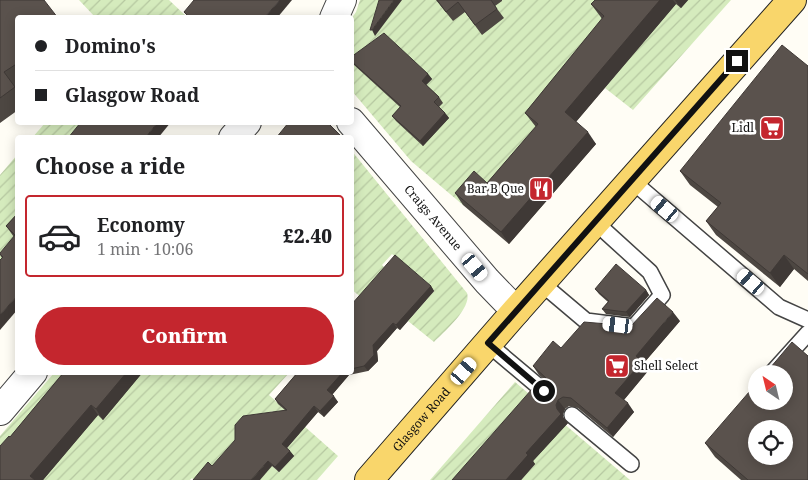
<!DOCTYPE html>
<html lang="en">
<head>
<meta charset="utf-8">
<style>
	body { margin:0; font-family:"Noto Serif",serif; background:#f2f2f2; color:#202124; height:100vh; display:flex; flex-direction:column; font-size:19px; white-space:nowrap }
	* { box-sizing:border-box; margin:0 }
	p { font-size:16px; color:#757577 }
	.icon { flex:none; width:28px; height:28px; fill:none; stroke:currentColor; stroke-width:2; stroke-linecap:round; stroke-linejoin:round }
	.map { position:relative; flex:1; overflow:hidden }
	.details { position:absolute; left:15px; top:135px; width:339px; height:240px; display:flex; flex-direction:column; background:#fff; border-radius:5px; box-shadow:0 2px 12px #0003 }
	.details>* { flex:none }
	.banner { position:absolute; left:15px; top:15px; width:339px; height:110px; border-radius:5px; box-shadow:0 2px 12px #0003; display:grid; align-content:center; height:110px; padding:0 20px; background:#fff }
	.needle { width:32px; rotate:325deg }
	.tools { position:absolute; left:748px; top:365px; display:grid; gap:10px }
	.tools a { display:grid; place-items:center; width:45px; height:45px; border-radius:50%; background:#fff; box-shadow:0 2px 12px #0003; font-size:25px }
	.end { position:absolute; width:22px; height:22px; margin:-11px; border:6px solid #111; background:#fff; box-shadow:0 0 0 2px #fff }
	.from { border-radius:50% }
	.car { position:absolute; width:15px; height:30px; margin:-15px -8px; border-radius:6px; box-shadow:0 0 4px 1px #0007; background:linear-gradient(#fff 24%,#345 0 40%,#fff 0 76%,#345 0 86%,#fff 0) }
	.banner b { display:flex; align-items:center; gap:18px; height:48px; font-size:19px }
	.banner b+b { border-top:1px solid #e0e0e0 }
	.banner i { width:12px; height:12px; background:#202124 }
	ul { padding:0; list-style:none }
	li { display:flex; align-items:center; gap:15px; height:82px; margin:0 10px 8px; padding:0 10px; border:2px solid transparent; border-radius:5px }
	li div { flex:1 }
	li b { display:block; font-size:19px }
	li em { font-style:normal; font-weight:800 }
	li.on { border-color:#c4262e }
	li>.icon { width:45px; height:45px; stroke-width:1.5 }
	h2 { padding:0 20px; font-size:22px; line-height:60px }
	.action { display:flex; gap:10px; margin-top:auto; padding:10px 20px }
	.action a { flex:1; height:58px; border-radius:30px; background:#c4262e; color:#fff; font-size:20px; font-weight:800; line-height:58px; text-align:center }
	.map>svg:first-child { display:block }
	.garden { fill:url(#garden-furrows); fill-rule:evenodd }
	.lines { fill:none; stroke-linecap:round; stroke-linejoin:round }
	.service-casing { stroke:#444; stroke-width:18 }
	.minor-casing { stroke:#444; stroke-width:30 }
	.primary-casing { stroke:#222; stroke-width:30 }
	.service { stroke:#fff; stroke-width:15 }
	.minor { stroke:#fff; stroke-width:28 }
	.primary { stroke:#f9d66b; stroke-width:28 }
	.wall { fill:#4d4742 }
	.shaded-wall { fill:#3f3936 }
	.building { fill:#5a524d; stroke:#3f3936; fill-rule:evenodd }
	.route { stroke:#111; stroke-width:6 }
	.labels { text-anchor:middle; stroke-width:5; stroke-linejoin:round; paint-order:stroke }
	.poi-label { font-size:12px; fill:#111; stroke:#fff; text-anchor:end }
	.street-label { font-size:12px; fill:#111; stroke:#fff }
</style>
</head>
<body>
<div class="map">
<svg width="808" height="480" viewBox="0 0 808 480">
	<defs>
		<pattern id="garden-furrows" width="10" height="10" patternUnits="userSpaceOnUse" patternTransform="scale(1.25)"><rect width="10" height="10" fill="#d5ebbd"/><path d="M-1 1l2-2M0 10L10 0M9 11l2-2" fill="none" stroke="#b6c8a1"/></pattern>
	</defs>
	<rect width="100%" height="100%" fill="#fffdf5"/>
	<!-- garden -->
	<g class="garden">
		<path d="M79,0h90l18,17h-92z"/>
		<path d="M360,0h248l5,28 -67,108 -51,59 -13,-12 -19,22 -52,-44 -60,-71v-71l5,-7z"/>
		<path d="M626,0h105l-98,110 -28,-22 51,-62z"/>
		<path d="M45,123h48l-2,14 -59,1z"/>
		<path d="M351,150l116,143c5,15 -23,39 -33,49l-26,-21 26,-30 -42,-37 -10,11 7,7 -9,41 -29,-24z"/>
		<path d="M17,155v85l-17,34v-99z"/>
		<path d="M54,373h235l-20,22 69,61 -21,24h-123l-2,-2 -2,2h-190v-44zM272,411l26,24 -12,14 7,7 -14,16 -8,-7 -12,-39z"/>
		<path d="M515,382l115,98h-200z"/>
	</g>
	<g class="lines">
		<defs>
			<g id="service">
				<path d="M631,180l148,127 29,13"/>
				<path d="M541,283l45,38 48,6 28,-32 -12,-23 -55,-50"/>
				<path d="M487,343l57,48"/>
				<path d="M771,374l37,-41"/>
				<path d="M572,415l59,49"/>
			</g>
			<g id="minor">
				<path d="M334,18l8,-18"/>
				<path id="s1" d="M351,122l136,159 29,30"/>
				<path d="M233,138l14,-16"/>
				<path d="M0,411l33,-39"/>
			</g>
			<g id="primary">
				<path id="s2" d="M369,480l147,-169 276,-311"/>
			</g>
		</defs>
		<!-- service casing -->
		<use href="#service" class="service-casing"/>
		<!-- minor casing -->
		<use href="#minor" class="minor-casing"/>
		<!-- primary casing -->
		<use href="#primary" class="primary-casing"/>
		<!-- service -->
		<use href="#service" class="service"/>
		<!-- minor -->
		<use href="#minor" class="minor"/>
		<!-- primary -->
		<use href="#primary" class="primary"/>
	</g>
	<!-- wall -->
	<g class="wall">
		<path d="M0,0l18,18v69l-2,1 2,2v20l-18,13z"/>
		<path d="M436,0h66v1l-7,5 9,12 -22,17 -17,-23 -12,9z"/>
		<path d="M595,0h93l-7,8 -5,-4 -100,118 20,22 -87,100 -46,-39 -8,-12 32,-10 49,-56 -11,-14 77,-94 -2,-3 -9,-12z"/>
		<path d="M351,57l77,17 4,5 -6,6 13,12 4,6 -4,4 6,6 4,5 -26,28 -27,-25 -4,-5 8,-9 -47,-43 -2,-2z"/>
		<path d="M808,66v215l-14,-12 -14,18 -64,-52 -10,-14 12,-14 -28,-22 -10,-14z"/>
		<path d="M18,213v96l-16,-51 -2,-3 14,-18 -8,-11z"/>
		<path d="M431,286l3,5 -34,39 -3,-2 -20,23 1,10 -10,10 -19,4 -17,20 6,7 -14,15 -6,-5 -31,36 7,8 -15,16 -7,-6h-60l73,-56 -7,-6 -3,-5 23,-27h53v-67z"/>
		<path d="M595,289l51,1 3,5 -19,22 -24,-3 -4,-5 6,-7 -9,-8z"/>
		<path d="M680,321l-37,43 5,7 -24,29 10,12 -21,25 -35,-29 -9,-2 -4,3 -2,5v3l5,6 -35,38 2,3 -14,16h-69l93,-93 1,-6 -7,-6 -6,-9 28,-18 70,-22z"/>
		<path d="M64,372h79l-40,48 -5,-5 -55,65h-43l10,-43z"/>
		<path d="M705,443l103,37h-67l-26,-23z"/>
	</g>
	<!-- shaded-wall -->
	<g class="shaded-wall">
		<path d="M280,0h12l-15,18h-13z"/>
		<path d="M394,0h8l-27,36 -3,-6z"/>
		<path d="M660,0h13l3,4 -102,120 -9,-12z"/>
		<path d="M675,0h13l-7,8z"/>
		<path d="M428,74l4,5 -7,7 -3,-5z"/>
		<path d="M445,113l4,5 -26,28 -3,-5z"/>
		<path d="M158,122h13l-13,16h-13z"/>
		<path d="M588,132l8,12 -87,100 -8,-12z"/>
		<path d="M784,255l10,14 -14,18 -10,-14z"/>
		<path d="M431,286l3,5 -34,39 -4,-5z"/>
		<path d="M646,290l3,5 -19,22 -4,-5z"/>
		<path d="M18,295v14l-18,21v-15z"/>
		<path d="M673,312l7,9 -37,43 5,7 -26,31 -7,-9 21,-37z"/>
		<path d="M393,323l4,5 -20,23 1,10 -10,10 -4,-5 9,-21z"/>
		<path d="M127,372h16l-40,48 -7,-11z"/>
		<path d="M343,372h5l1,3 -18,21 -4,-6z"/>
		<path d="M334,396l4,6 -14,15 -4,-6z"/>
		<path d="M558,400l7,9 -2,5v3l5,6 -35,38 2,3 -14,16h-15l51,-71 -1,-4z"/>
		<path d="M628,403l6,9 -21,25 -6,-9z"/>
		<path d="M91,405l7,10 -55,65h-10l-3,-4z"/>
		<path d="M314,406l4,6 -32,37 -4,-5z"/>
		<path d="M290,451l4,5 -15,16 -4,-5z"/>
		<path d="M268,461l4,5 -12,14h-9z"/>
	</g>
	<!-- building -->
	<g class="building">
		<path d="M0,0h44l14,18h-40v45l-14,9 11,15 -15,11z"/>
		<path d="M194,0h86l-16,18h-74l-6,-6z"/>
		<path d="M379,0h15l-22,30h-2z"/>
		<path d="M437,0h54l6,9 -22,16 -17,-23 -12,10z"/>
		<path d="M595,0h65l-95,112 23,20 -87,100 -46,-39 19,-22 13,12 51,-59 -13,-11 79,-97 -13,-12z"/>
		<path d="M384,33l44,41 -6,7 17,16 -5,5 11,11 -25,28 -28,-25 9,-10 -50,-45v-4z"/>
		<path d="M782,45l26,21v208l-24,-19 -14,18 -64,-52 15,-18 -41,-32z"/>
		<path d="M81,122h77l-13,16h-77z"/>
		<path d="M289,122h38l13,13 -2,3h-62z"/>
		<path d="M18,213v82l-18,20v-55l3,-3 -3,-3v-1l15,-18 -9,-9z"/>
		<path d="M395,255l36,31 -35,39 -3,-2 -20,22 1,10 -10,11 -13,3v-64z"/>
		<path d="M616,264l30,26 -20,22 -24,-3 7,-8 -14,-12z"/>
		<path d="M657,298l16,14 -37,44 6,6 -27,31 13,10 -21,25 -36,-30 -8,-1 -5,3 -2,5 1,4 4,5 -35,39 2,2 -22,25h-54l80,-91 8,2 5,-4 1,-9 -13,-12 20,-25 8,7 23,-26 47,4z"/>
		<path d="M792,342l16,14v124h-60l-43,-37 51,-59v17h28v-27h-19zM756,429h28v27h-28z"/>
		<path d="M64,372h63l-31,37 -5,-4 -61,71 5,4h-35v-34l9,-10 1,1z"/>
		<path d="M298,372h45l-16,18 7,6 -14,15 -6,-5 -32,38 8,7 -15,16 -7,-6 -17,19h-58l15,-18 4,4 23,-26v-15l8,-9 44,-6 -12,-11z"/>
	</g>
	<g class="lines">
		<!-- route -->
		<path class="route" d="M544,391l-56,-48 249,-282"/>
	</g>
	<!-- icons -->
	<defs>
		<symbol id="supermarket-square" viewBox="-11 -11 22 22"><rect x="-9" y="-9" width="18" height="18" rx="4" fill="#c4262e" stroke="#fff"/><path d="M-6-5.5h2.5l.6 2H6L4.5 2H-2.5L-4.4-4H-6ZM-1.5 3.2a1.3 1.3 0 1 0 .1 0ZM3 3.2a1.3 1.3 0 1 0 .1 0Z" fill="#fff"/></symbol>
		<symbol id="restaurant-square" viewBox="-11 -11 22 22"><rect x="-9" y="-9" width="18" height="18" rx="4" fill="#c4262e" stroke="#fff"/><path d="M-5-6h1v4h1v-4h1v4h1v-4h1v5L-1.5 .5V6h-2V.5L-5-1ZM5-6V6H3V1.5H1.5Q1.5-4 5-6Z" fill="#fff"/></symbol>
	</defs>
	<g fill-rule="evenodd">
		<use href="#supermarket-square" x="758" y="114" width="28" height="28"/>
		<use href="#restaurant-square" x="527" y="175" width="28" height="28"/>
		<use href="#supermarket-square" x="603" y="352" width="28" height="28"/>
	</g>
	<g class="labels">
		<!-- poi labels -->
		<g class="poi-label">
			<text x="754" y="132">Lidl</text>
			<text x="524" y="193">Bar B Que</text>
			<text x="634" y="370" text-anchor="start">Shell Select</text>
		</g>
		<!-- street labels -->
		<g class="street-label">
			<text dy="4" stroke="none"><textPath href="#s1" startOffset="126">Craigs Avenue</textPath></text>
			<text dy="4" stroke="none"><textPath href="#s2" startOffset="80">Glasgow Road</textPath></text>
		</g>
	</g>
</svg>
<div class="tools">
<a><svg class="needle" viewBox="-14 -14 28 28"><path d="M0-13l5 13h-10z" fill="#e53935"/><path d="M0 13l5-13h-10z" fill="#757577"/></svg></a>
<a><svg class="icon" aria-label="locate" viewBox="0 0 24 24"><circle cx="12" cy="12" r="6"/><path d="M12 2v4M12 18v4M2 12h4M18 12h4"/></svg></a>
</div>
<i class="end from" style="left:544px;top:391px"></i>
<i class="end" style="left:737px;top:61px"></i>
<i class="car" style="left:665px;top:209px;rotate:310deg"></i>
<i class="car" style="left:475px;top:267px;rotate:140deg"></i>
<i class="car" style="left:751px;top:282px;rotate:311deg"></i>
<i class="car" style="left:618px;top:325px;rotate:277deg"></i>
<i class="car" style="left:464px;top:371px;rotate:41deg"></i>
<div class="banner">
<b><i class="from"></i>Domino's</b>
<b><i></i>Glasgow Road</b>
</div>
<section class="details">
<h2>Choose a ride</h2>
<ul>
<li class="on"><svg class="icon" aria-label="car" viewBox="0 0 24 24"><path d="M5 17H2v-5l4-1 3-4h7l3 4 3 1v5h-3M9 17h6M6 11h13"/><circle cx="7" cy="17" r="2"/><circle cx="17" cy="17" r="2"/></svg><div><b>Economy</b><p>1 min · 10:06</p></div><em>£2.40</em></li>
</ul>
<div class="action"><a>Confirm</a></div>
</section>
</div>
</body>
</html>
